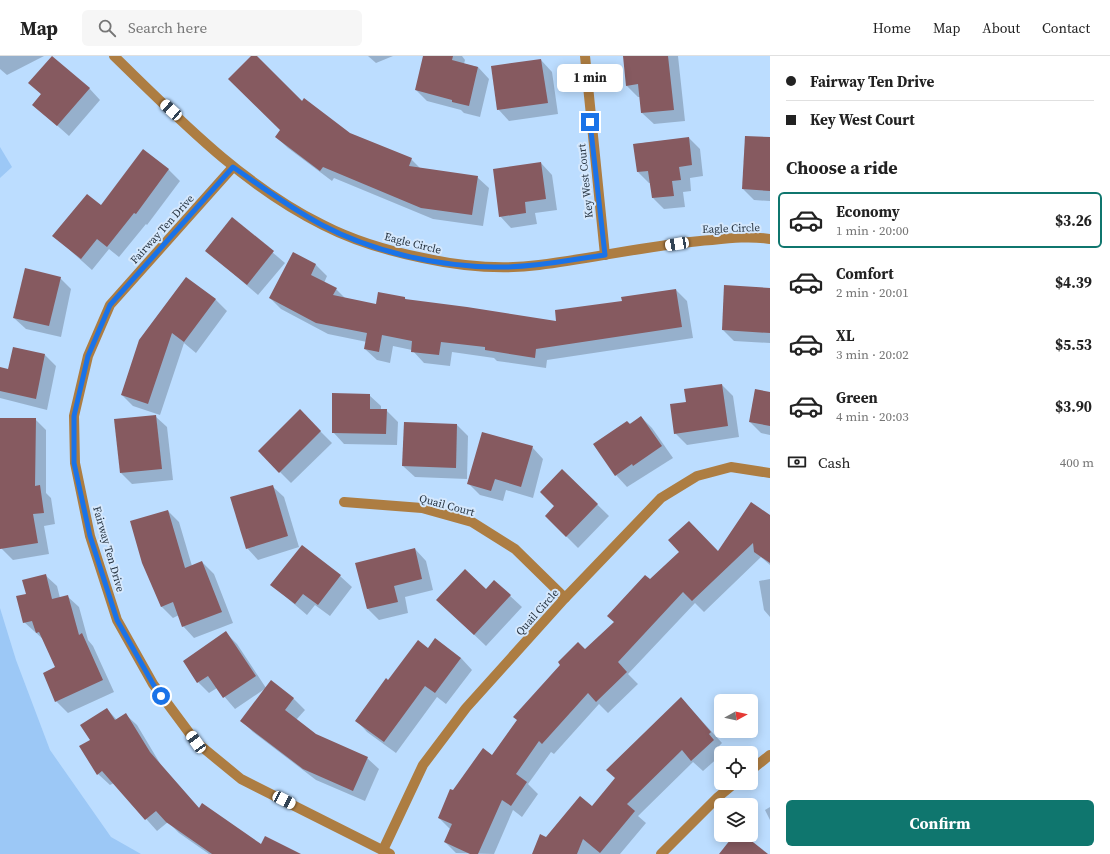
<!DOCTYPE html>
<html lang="en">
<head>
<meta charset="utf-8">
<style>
	body { margin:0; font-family:"Source Serif 4",serif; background:#f6f6f6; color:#222; height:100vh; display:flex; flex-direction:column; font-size:15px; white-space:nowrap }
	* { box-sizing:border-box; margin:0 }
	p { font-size:13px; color:#767676 }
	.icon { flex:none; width:22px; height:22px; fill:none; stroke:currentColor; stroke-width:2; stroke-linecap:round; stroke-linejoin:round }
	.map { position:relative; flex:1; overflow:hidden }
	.details { display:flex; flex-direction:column; background:#fff; width:340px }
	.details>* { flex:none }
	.banner { display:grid; align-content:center; height:88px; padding:0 16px; background:#fff }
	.needle { width:26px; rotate:82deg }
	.controls { position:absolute; left:714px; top:638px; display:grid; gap:8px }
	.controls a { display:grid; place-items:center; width:44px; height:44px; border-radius:6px; background:#fff; box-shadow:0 2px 10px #0003; font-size:20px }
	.end { position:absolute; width:18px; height:18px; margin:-9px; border:5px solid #1a73e8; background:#fff; box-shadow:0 0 0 2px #fff }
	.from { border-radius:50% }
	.bubble { position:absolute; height:28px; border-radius:6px; background:#fff; box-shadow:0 2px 10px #0003; font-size:13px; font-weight:700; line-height:28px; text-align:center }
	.car { position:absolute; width:12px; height:24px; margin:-12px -6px; border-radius:5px; box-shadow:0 0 3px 1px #0007; background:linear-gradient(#fff 24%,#345 0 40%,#fff 0 76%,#345 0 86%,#fff 0) }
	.banner b { display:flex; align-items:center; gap:14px; height:38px; font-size:15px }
	.banner b+b { border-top:1px solid #e0e0e0 }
	.banner i { width:10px; height:10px; background:#222 }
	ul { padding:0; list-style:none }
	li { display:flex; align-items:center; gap:12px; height:56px; margin:0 8px 6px; padding:0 8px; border:2px solid transparent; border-radius:6px }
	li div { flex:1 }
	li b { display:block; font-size:15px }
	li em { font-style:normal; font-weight:700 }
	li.current { border-color:#0f766e }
	li>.icon { width:36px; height:36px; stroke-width:1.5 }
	h2 { padding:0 16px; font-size:18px; line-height:48px }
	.pay { display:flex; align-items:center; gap:10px; height:44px; padding:0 16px; font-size:15px }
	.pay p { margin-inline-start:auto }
	.button { display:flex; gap:8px; margin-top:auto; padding:8px 16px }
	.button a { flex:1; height:46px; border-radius:6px; background:#0f766e; color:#fff; font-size:16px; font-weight:700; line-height:46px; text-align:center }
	header { display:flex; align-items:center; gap:24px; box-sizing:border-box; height:56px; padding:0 20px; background:#fff; border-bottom:1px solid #e0e0e0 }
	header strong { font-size:19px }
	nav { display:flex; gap:22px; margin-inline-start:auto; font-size:14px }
	.search { width:280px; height:36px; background:#f6f6f6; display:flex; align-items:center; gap:10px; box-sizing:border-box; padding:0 14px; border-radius:6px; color:#767676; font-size:15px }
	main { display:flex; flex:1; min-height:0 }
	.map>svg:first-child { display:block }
	.green { fill:#9cc8f6 }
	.shadow { fill:#0003 }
	.building { fill:#865a60 }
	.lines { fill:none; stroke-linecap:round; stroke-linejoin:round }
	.minor { stroke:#ad7d42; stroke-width:10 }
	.route { stroke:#1a73e8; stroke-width:5 }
	.labels { text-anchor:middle; stroke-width:4; stroke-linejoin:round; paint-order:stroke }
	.street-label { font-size:11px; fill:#283542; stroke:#d5e8fd }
</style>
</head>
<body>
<header>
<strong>Map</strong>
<div class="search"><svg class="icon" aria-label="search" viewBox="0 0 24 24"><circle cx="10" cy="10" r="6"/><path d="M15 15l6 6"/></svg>Search here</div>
<nav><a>Home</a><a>Map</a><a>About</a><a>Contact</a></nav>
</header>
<main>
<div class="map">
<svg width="770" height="798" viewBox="0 0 770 798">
	<rect width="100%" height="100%" fill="#bcddff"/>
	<!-- green -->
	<g class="green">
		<path d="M0,91l12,20 -12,11z"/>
		<path d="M0,552l16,52 34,90 61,87 30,17h-141z"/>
	</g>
	<!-- shadow -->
	<g class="shadow">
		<path d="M0,0h44l-37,19 -7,-6z"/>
		<path d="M252,0h4l47,46 47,32 61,25 10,10 56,8 12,11 -6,38 -50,-7 -99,-41 -2,3 -44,-33 -12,-11 5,-7z"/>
		<path d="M368,0h25l-17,7z"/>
		<path d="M424,0h38l3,4 -1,4 14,3 11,12 -9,38 -16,-4 -3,-3 -34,-9 -11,-11z"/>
		<path d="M624,0h54l7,65 -31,3 -12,-11 -2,-16h-2l-11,-11z"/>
		<path d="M541,4l11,12 6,42 -49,7 -11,-12z"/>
		<path d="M30,27l59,5 11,12 -31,36 -35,-31 8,-10z"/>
		<path d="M689,82l11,11 3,27 -13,2 1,13 -8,1 2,15 -21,2 -11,-11 -2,-15h-2l-11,-11 -4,-28z"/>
		<path d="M770,82v63l-16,-1 -11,-11z"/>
		<path d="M143,95l26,19 11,11 -33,44 -1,-1 -27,33 -10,-8 -17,21 -38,-34 47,-29z"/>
		<path d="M541,107l11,12 5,35 -22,3 2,11 -26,4 -11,-12z"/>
		<path d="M232,162l53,45 -27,32 -52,-45z"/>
		<path d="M293,197l23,12 11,11 -3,7 12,6 10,10 31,6 28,-7 1,2 151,23 66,-21 53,-12 11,11 6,37 -146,22 -1,8 -49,-7 -3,-3 -42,-6 -2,14 -26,-3 -12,-13 -19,-4 -3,17 -13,-3 -12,-11 2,-7 -39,-8 -47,-25 -11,-11z"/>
		<path d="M60,222l11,11 -10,48 -35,-8 -12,-11z"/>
		<path d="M186,222l30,22 11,11 -31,42 -12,-10 -24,72 -27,-9 -11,-11z"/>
		<path d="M770,233v54l-36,-2 -11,-11z"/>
		<path d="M45,299l11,11 -9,44 -47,-12v-30l9,2z"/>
		<path d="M722,329l11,11 6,41 -52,8 -12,-12z"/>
		<path d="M770,337v42l-9,-2 -11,-11z"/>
		<path d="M369,339l12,11v4h5l12,12 -1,23 -53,-1 -11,-12z"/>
		<path d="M300,355l32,32 -41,40 -32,-32z"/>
		<path d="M155,360l12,11 6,53 -41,4 -11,-11z"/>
		<path d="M641,361l11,11 21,30 -46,29 -11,-12 -22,-30z"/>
		<path d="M0,363h35l11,11v63l5,5 4,26 -11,2 5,28 -36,6 -12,-12z"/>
		<path d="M457,369l11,11 -1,43 -52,-2 -12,-11z"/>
		<path d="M532,391l11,12 -10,39 -27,-8 -3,11 -23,-6 -12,-12z"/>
		<path d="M562,414l47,46 -31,32 -32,-32 10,-10z"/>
		<path d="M272,430l12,11 15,50 -41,13 -11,-12z"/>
		<path d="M168,455l11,11 13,44 10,-4 12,12 19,49 -39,15 -11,-12 -4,-11 -6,3 -12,-12z"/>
		<path d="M770,461v48l-9,-8 -57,55 -9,-9 -67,71 10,10 -30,29 -9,-9 -45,50 -3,-2 -23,32 10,10 -16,23 -9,-7 -19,44 -38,-1 -11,-11 5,-13 -11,-11 14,-27 39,-35 93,-105 30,-29 35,-41 68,-28z"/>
		<path d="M415,493l11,12 7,29 -28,7 3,16 -29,7 -11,-11 -12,-45z"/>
		<path d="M45,519l12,11 3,12 7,-2 12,11 9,33 5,6 21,46 -46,21 -12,-12v-33l-12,-28 -20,-18 3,-27z"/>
		<path d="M340,520l12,11 -22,29 -15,-11 -8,10 -35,-30z"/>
		<path d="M770,523v38l-6,-7 -5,-29z"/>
		<path d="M494,525l28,26 -36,39 -37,-35 37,-21z"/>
		<path d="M226,577l11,11 29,44 27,10 12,12 -9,10 19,15 52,23 12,11 -14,32 -49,-21 -63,-48 -11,-11 24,-33 -31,21 -18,-21 -8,5 -11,-11z"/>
		<path d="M428,593l33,9 11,12 -26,34 -9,-7 -41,56 -29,-21 -11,-12 32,-39z"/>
		<path d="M681,642l41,45 -3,3 6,6 -4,1v2l-18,16 -10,-9 -55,54 8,7 -26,31h-87l14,-16 45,-30z"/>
		<path d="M107,653l10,11 8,-6 12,11 24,40 38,43 62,38 37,8h-89l-30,-21 -11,-11 -11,9 -43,-48 -4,2 -12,-11 -7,-34z"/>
		<path d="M770,751v13l-5,-10z"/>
	</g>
	<!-- building -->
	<g class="building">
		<path d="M52,0l38,32 -33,38 -25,-21 9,-11 -13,-11z"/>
		<path d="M251,0h6l45,45 2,-3 46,35 62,25 -3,8 69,10 -6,39 -51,-7 -98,-41 -3,4 -45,-34 5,-7 -52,-51z"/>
		<path d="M423,0h30l-1,4 26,7 -9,39 -17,-4v-2l-37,-10z"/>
		<path d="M623,0h45l6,54 -33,3 -3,-29 -12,2z"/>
		<path d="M541,3l7,44 -51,7 -6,-44z"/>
		<path d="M745,80l25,1v54l-28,-2z"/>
		<path d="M689,81l3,28 -13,2 2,13 -9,1 2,15 -22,2 -4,-27 -11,1 -4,-28z"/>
		<path d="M143,93l26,20 -33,45 -2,-1 -27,34 -10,-8 -16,20 -29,-23 35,-42 14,11z"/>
		<path d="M541,106l5,37 -21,3 1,11 -27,4 -6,-48z"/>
		<path d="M232,161l42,34 -27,34 -42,-34z"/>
		<path d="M293,196l23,12 -5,11 26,13 -4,7 43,9 2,-12 27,5v2l62,8 89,14 -1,-11 67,-9 -1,-4 55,-8 6,38 -146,22 -1,9 -50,-8v-3l-44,-5 -2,13 -28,-3 1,-11 -30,-6 -3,17 -15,-3 3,-16 -51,-10 -47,-25z"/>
		<path d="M25,212l36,9 -12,49 -36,-8z"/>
		<path d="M186,221l30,22 -32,43 -12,-9 -24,71 -27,-9 18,-55z"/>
		<path d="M724,229l46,3v45l-48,-3z"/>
		<path d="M13,291l32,7 -9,45 -36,-8v-24l8,2z"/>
		<path d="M722,328l6,42 -54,8 -4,-30 16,-2 -2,-13z"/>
		<path d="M755,333l15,3v34l-21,-4z"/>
		<path d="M332,337l38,1v15h17l-1,25 -54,-1z"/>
		<path d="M300,353l21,22 -42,42 -21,-22z"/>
		<path d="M156,359l6,54 -42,4 -6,-54z"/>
		<path d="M641,360l21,30 -29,20 -1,-2 -17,12 -22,-32 34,-23 3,3z"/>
		<path d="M0,362h36l-1,68 5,-1 4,28 -11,1 5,29 -38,6z"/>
		<path d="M404,366l53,2 -1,44 -54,-2z"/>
		<path d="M482,376l51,14 -12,41 -26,-8 -4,12 -24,-7z"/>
		<path d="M562,413l36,35 -32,33 -21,-21 9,-10 -14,-14z"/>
		<path d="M273,429l15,51 -42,13 -16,-52z"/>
		<path d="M751,446l19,13v48l-16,-11 -1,-9 -61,58 -9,-9 -65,70 9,10 -31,30 -8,-9 -46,51 -3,-3 -23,33 11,8 -16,24 -9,-6 -24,54h-8l-26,-12 8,-18 -14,-6 12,-29 3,1 30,-42 9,7 25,-35 -4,-3 47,-52 -2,-3 20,-20 7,7 29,-27 -7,-6 38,-41 5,4 29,-27 -11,-12 21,-19 29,30z"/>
		<path d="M168,454l17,58 17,-7 20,51 -40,15 -9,-25 -12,5 -19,-44 -12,-42z"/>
		<path d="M302,489l39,30 -23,30 -15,-11 -8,10 -25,-19z"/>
		<path d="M415,492l7,31 -28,7 4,16 -31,7 -12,-46z"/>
		<path d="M465,513l21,20 8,-9 17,15 -37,40 -38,-35z"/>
		<path d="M46,518l6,25 16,-4 11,40 3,-2 21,47 -48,22 -12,-29 12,-6 -16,-35 -3,1 -4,-12 -9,2 -7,-27 10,-2 -4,-14z"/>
		<path d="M226,575l30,45 -33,22 -15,-22 -11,7 -14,-22z"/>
		<path d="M435,582l26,20 -26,35 -10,-7 -41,56 -29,-21 31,-43 2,2 30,-40 10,8z"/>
		<path d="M271,624l23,18 -9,12 31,24 52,23 -15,34 -50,-22 -63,-48z"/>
		<path d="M681,641l30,35 -2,2 5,6 -23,21 -9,-11 -55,54 8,7 -35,42 -17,-14 -6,15h-45l8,-20 6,3 34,-41 12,10 23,-28 -9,-8z"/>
		<path d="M107,652l8,12 11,-7 24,39 49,56 3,-5 59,41 4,-8 36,18h-89l-46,-32 -10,-11 -11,9 -43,-49 -5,4 -18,-29 11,-6 -10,-15z"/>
		<path d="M734,779h10l24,19h-49z"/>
	</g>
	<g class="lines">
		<!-- minor -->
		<g class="minor">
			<path d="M114,0c64,62 128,129 209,169 31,16 65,26 100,33 37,8 77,12 116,7 57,-7 115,-21 173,-25 19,-2 39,-4 58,-1"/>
			<path d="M585,0l20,199"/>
			<path d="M233,111l-123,138 -22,51 -14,60 1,47 15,73 27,84 36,64 43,58 45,37 149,75"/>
			<path d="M344,446l78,6 50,14 43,27 50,49"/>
			<path d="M751,714l19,-15"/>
			<path d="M383,794l40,-85 43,-57 99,-110 96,-100 36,-22 34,-9 39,6"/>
			<path d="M661,798l57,-57 17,-14"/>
		</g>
	</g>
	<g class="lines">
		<!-- route -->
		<path class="route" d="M161,640l-8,-12 -36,-64 -27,-84 -16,-73v-47l14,-60 22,-51 123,-138c29,20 57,41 89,58 51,27 114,41 172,42 37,1 75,-7 111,-12l-15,-133"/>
	</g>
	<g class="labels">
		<!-- street labels -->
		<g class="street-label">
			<text transform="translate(585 125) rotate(-96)" y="4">Key West Court</text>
			<text transform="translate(731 172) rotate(-2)" y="4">Eagle Circle</text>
			<text transform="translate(162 173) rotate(-48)" y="4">Fairway Ten Drive</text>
			<text transform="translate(413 187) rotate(14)" y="4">Eagle Circle</text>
			<text transform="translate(447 449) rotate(15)" y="4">Quail Court</text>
			<text transform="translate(109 493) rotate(74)" y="4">Fairway Ten Drive</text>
			<text transform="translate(537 556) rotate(-48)" y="4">Quail Circle</text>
		</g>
	</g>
</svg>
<div class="controls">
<a><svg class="needle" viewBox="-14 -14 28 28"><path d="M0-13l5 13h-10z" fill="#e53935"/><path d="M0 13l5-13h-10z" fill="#767676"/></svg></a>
<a><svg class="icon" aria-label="locate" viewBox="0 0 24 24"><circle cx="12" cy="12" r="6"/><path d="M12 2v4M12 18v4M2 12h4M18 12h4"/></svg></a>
<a><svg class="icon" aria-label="layers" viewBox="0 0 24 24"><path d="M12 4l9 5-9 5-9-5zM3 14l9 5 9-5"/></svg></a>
</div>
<i class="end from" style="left:161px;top:640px"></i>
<i class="end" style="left:590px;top:66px"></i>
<div class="bubble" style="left:557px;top:8px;width:66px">1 min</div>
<i class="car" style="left:171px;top:54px;rotate:312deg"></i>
<i class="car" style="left:677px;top:188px;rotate:261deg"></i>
<i class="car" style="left:196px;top:686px;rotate:324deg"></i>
<i class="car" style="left:284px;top:744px;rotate:117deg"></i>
</div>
<section class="details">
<div class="banner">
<b><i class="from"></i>Fairway Ten Drive</b>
<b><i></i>Key West Court</b>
</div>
<h2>Choose a ride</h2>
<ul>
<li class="current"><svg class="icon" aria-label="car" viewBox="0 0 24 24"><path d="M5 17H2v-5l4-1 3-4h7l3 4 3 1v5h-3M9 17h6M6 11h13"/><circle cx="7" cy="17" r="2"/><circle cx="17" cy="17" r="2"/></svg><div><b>Economy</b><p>1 min · 20:00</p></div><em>$3.26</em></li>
<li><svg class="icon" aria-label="car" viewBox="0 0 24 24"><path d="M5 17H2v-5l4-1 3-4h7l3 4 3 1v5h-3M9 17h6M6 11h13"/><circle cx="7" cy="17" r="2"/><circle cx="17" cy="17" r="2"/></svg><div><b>Comfort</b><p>2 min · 20:01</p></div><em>$4.39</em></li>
<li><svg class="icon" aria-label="car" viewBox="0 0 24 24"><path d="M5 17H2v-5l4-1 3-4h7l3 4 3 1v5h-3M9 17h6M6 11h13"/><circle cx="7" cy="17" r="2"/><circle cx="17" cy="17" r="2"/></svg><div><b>XL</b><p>3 min · 20:02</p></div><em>$5.53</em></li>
<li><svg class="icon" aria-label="car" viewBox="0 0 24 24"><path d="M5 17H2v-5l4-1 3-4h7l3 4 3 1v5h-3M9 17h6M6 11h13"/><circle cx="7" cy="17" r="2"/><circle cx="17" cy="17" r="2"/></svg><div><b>Green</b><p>4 min · 20:03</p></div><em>$3.90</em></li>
</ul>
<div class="pay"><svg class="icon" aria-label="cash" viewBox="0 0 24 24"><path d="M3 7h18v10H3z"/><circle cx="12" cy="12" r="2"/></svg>Cash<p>400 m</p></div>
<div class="button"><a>Confirm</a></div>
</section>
</main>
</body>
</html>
